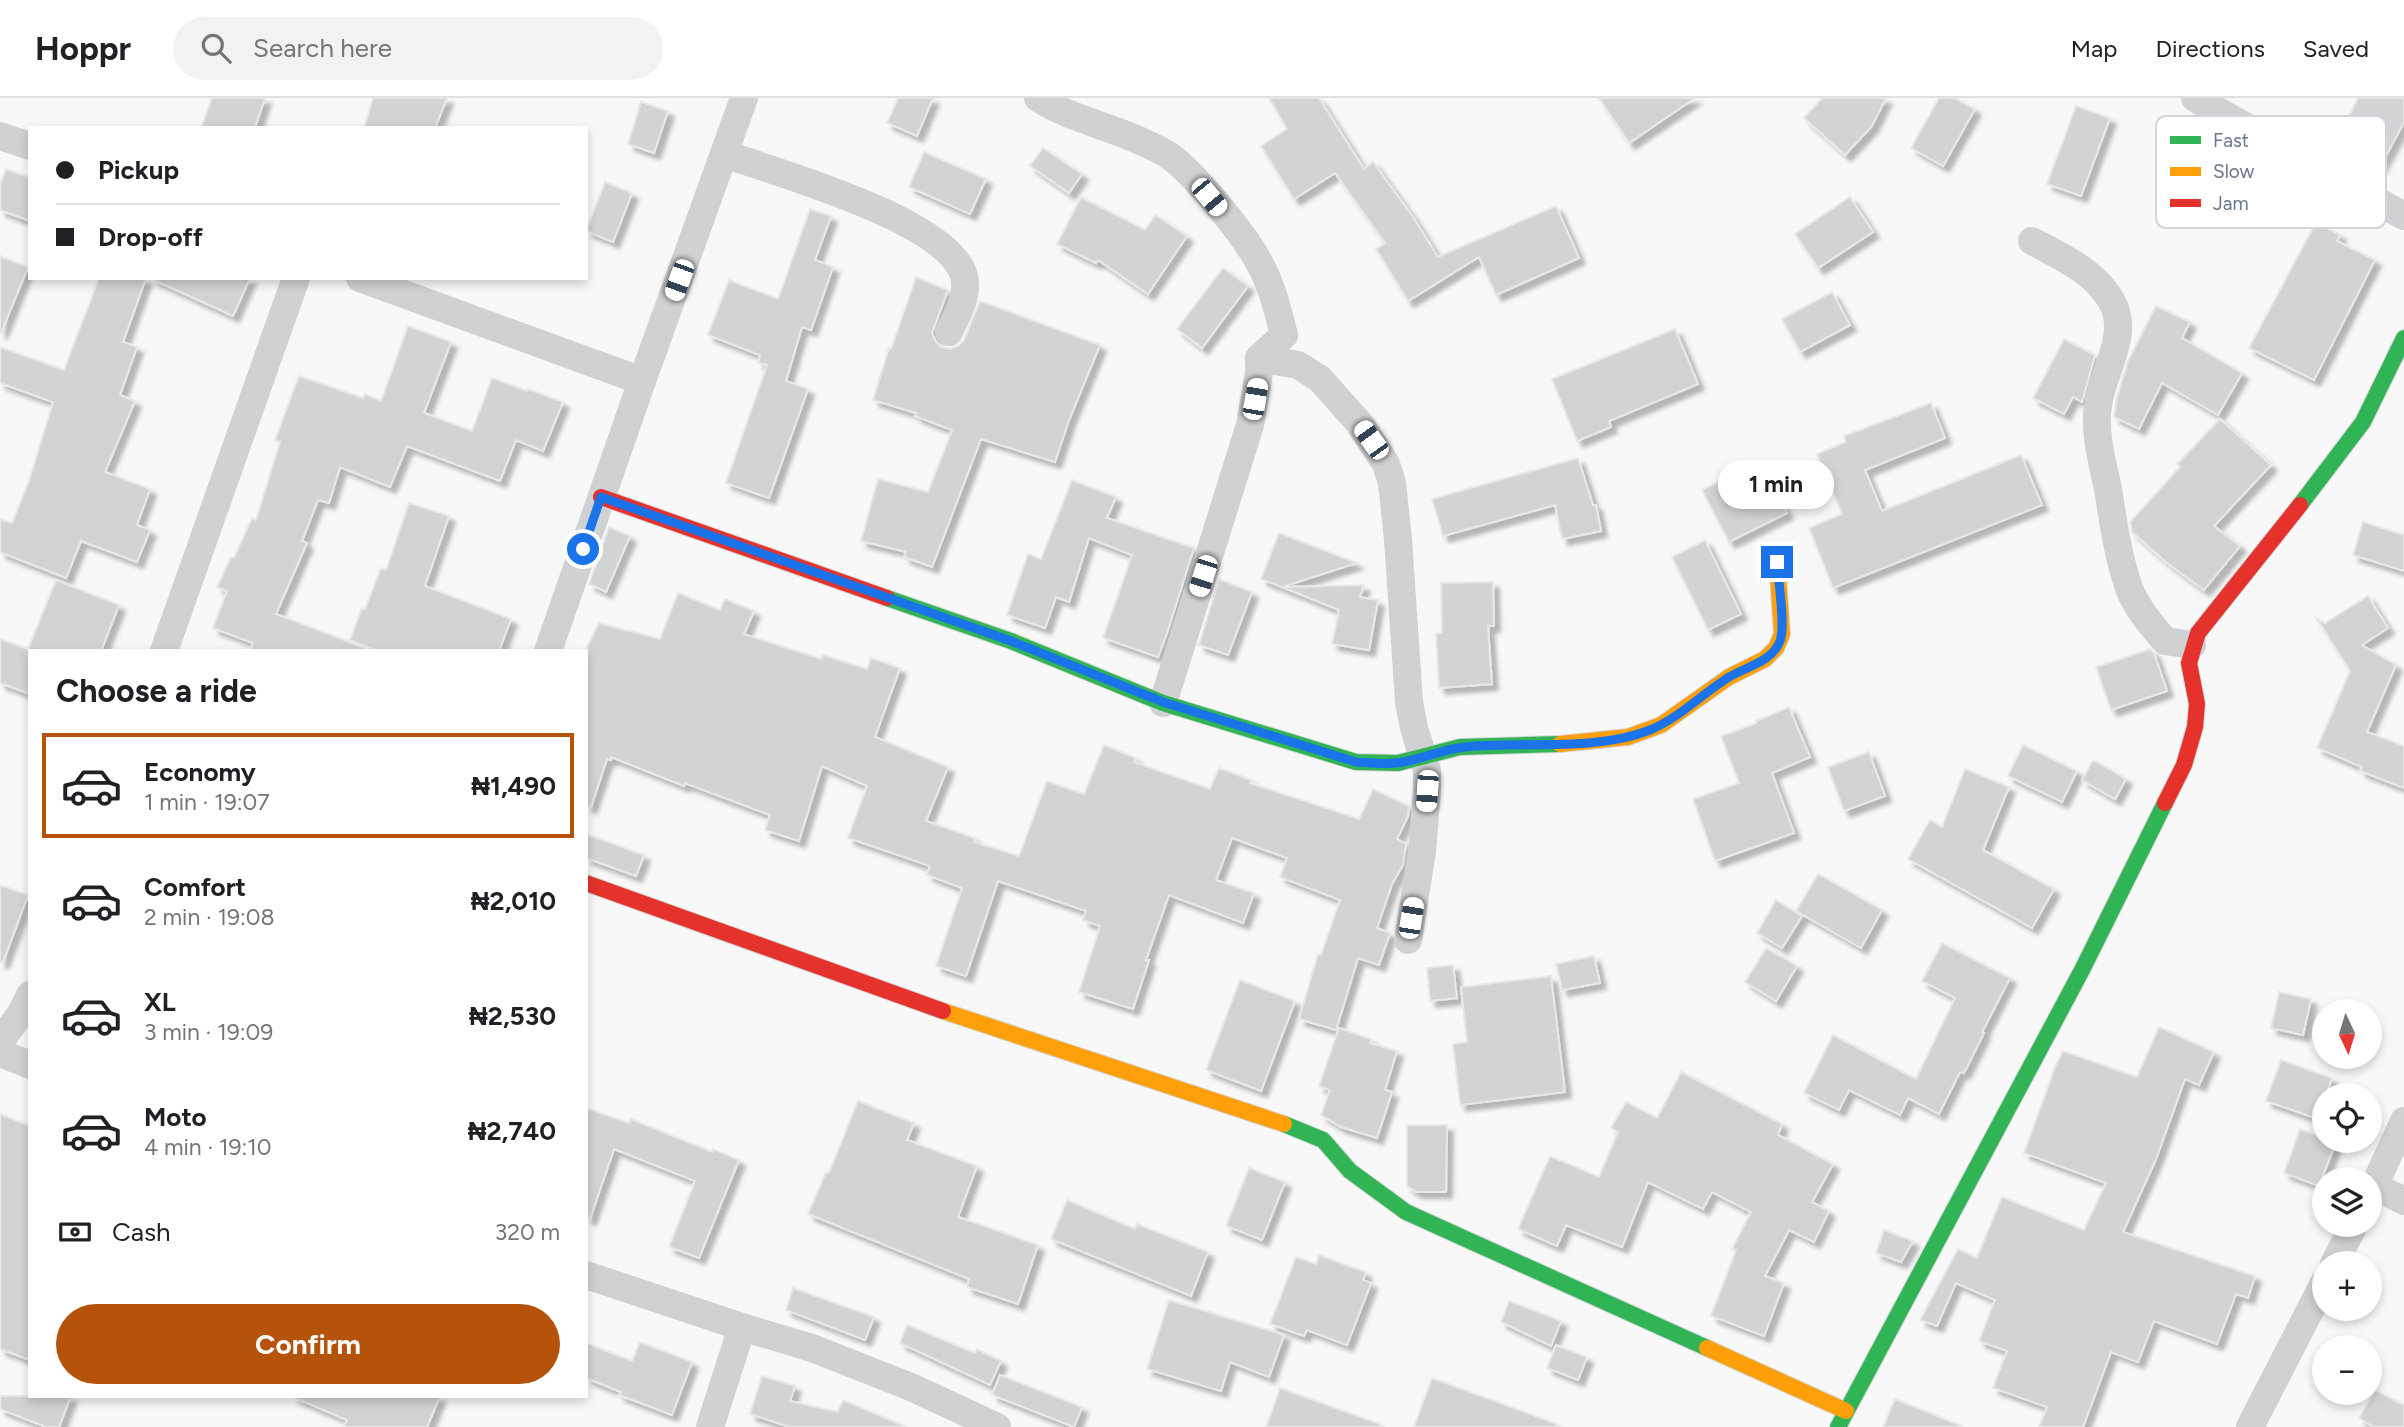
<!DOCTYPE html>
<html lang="en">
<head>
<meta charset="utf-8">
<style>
	body { margin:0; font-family:Figtree,sans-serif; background:#f2f2f2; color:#202124; height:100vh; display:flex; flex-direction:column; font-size:26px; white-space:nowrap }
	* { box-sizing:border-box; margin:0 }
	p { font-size:23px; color:#757577 }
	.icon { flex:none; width:38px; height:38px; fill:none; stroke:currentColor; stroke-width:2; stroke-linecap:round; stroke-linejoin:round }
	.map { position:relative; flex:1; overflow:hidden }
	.side { position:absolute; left:28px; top:551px; width:560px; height:749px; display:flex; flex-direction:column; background:#fff; border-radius:0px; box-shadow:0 4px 10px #0003 }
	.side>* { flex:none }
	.guide { position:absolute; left:28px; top:28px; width:560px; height:154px; border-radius:0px; box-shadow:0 4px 10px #0003; display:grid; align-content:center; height:154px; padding:0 28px; background:#fff }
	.needle { width:46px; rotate:176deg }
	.buttons { position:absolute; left:2312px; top:901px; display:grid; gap:14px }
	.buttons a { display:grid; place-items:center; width:70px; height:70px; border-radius:50%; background:#fff; box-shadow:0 4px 10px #0003; font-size:35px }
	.end { position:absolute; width:32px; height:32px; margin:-16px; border:9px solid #1a73e8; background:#fff; box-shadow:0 0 0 4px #fff }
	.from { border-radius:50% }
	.bubble { position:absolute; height:49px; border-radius:24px; background:#fff; box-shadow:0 4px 10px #0003; font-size:23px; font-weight:700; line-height:49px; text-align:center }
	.car { position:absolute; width:21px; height:42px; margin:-21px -10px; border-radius:9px; box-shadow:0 0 5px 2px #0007; background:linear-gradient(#fff 24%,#345 0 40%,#fff 0 76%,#345 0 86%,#fff 0) }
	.guide b { display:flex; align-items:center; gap:24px; height:66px; font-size:26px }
	.guide b+b { border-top:2px solid #e0e0e0 }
	.guide i { width:18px; height:18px; background:#202124 }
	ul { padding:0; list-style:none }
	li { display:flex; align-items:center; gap:21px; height:105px; margin:0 14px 10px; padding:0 14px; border:4px solid transparent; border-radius:0px }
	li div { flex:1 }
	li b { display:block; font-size:26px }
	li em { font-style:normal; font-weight:700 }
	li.selected { border-color:#b45309 }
	li>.icon { width:63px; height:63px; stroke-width:1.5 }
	h2 { padding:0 28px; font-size:32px; line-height:84px }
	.pay { display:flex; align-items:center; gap:18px; height:77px; padding:0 28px; font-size:26px }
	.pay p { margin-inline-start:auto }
	.primary-button { display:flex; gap:14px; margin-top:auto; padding:14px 28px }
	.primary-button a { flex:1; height:80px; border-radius:42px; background:#b45309; color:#fff; font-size:28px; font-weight:700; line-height:80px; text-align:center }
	header { display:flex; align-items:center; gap:42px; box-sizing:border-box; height:98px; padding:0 35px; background:#fff; border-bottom:2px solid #e0e0e0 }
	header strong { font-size:33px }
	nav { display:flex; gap:38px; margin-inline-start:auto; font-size:24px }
	.search { width:490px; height:63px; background:#f2f2f2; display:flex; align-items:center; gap:18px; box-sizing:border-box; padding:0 24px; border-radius:38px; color:#757577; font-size:26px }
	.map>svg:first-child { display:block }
	.building { fill:#d2d3d4; stroke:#e8e8e8; stroke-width:2; filter:url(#shadow) }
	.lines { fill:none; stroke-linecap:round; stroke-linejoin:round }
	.fast-casing { stroke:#d5d6d7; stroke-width:18 }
	.slow-casing { stroke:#d5d6d7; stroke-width:18 }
	.jam-casing { stroke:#d5d6d7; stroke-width:18 }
	.street { stroke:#d0d1d3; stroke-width:28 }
	.fast { stroke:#30b455; stroke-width:16 }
	.slow { stroke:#ff9f0a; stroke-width:16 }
	.jam { stroke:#e5322d; stroke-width:16 }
	.route { stroke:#1a73e8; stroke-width:9 }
	.key { fill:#fff; stroke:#d2d6db; stroke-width:2 }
	.key-label { font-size:19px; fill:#687788 }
</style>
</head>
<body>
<header>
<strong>Hoppr</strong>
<div class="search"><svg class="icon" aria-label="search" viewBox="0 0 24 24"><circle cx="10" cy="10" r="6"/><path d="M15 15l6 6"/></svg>Search here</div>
<nav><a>Map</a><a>Directions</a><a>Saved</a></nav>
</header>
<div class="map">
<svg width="2404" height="1329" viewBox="0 0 2404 1329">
	<defs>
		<filter id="shadow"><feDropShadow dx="6" dy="6" stdDeviation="2" flood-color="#0004"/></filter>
	</defs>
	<rect width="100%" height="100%" fill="#f8f8f8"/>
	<!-- building -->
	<g class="building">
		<path d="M212,0h53l-10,30h-54z"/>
		<path d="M373,0h74l-12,30h-71z"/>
		<path d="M898,0h35l-16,38 -30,-13z"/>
		<path d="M1269,0h50l45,71 9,-7 40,55 25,40 118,-51 23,52 -83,37 -17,-38 -71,44 -32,-52 9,-6 -50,-70 -41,26 -33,-53 26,-17z"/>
		<path d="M1599,0h96l-66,45z"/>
		<path d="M1822,0h64l-14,28 -27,29 -41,-37z"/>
		<path d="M1939,0h15l21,11 -32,57 -32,-18z"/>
		<path d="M2358,0h46v24l-25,47 -45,-24z"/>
		<path d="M641,4l27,9 -14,42 -26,-9z"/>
		<path d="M2076,8l34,12 -29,78 -34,-12z"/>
		<path d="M1043,50l39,26 -13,19 -39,-27z"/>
		<path d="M924,54l62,27 -16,35 -61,-27z"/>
		<path d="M6,71l24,9v43l-30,-11v-25z"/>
		<path d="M605,84l27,11 -19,49 -27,-11z"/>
		<path d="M1081,99l64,33 10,-15 32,21 -39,58 -50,-34 -2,3 -39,-19z"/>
		<path d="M1850,99l23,35 -55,36 -23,-34z"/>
		<path d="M810,111l21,7 -16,44 18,7 -22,63 -9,-3 -16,54 22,8 -39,109 -43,-15 41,-118 -9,-2 2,-8 -52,-20 21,-55 49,19z"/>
		<path d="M2316,124l24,13 -3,6 38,19 -61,120 -65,-32z"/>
		<path d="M0,158l28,11 -27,66h-1z"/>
		<path d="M1223,170l25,18 -46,62 -25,-19z"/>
		<path d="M916,179l32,13 -16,43 4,9 6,5 8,2 8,-3 6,-6 16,-39 120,44 -31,75 -14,42 -74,-23 -49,128 -28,-10 2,-5 -45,-11 17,-62 50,13 24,-62 -37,-14 1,-3 -43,-13 16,-52 2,1z"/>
		<path d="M99,180h47l-23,64 14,5 -17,48 15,6 -30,71 45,17 -13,36 13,5 -13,32 -56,-21 -15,37 -66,-26v-33l12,4 17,-42 24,-79 -53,-19v-36l64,23z"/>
		<path d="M150,180h100l-17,38z"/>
		<path d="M1832,194l18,33 -50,27 -18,-33z"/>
		<path d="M2156,208l34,16 -8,16 60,35 -24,42 -56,-32 -23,46 -25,-12 3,-20 11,-36z"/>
		<path d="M408,228l43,16 -27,71 48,18 20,-53 35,13 1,-2 35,13 -20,49 -27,-11 -16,41 -93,-35 -17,41 -50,-20 -11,36 -11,-3 -16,41 5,2 -31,71 92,35 -1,2h-117l3,-8 -40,-15 14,-37 -10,-4 14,-30 3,1 18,-40 4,2 24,-78 -5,-2 24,-64 64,22 2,-4 16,7z"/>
		<path d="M1675,231l23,55 -89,37 2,6 -34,14 -25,-62z"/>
		<path d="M2064,241l31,16 -13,47 -9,-5 -9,17 -31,-16z"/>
		<path d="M1931,305l14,35 -80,32 17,41 139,-56 21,50 -209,83 -24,-60 33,-14 -25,-60 29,-12 -2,-6z"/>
		<path d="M2220,321l51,46 -57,61 26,20 -36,44 -37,-27 -35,-31 -2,-10 50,-55 -3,-3z"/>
		<path d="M1578,360l15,47h3l5,26 -39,8 -7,-34 -112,31 -11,-37z"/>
		<path d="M1760,363l27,52 -58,29 -27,-52z"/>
		<path d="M1072,382l44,17 -9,21 87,30 -27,85 -9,24 -55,-19 29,-83 -43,-17 -20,64 -13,-5 -11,31 -38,-13 21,-61 13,5z"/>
		<path d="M409,405l40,13 -24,70 86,33 -12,32h-121l-28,-11 12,-32 3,1 16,-41 5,2z"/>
		<path d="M2363,424l41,13v36l-51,-16z"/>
		<path d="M609,429l21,9 -24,56 -17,-8z"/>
		<path d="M1279,435l78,30 -75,24 -21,-8z"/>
		<path d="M1705,442l36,74 -33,16 -36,-73z"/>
		<path d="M1219,481l33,13 -24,63 -29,-10z"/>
		<path d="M56,482l63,25 -18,46h-71v43l-30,-11v-44l28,10z"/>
		<path d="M1493,484l1,44h-6l4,58 -53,4 -3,-54 6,-1 -1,-50z"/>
		<path d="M1364,487l-4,12 18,3 -9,50 -37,-6 7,-34 -57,-23z"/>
		<path d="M678,495l42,17 5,-11 29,12 -10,23 77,25 2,-4 44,14 4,-11 29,10 -25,69 73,30 -22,54 49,17 -1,4 45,14 28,-75 37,13 20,-49 32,13 -2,4 76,27 9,-21 32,12 -1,3 109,36 14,-30 36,17 -1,10 -11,23 9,5 -3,21 -11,19 -15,44 13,5 -11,32 -21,-7 -22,72 -37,-11 19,-65 3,1 19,-55 -60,-23 7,-19 -55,-20 -16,42 38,13 -11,30 -74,-28 -23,65h3l-16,49 -54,-17 21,-66 -17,-6 3,-9 -88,-30 -32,95 -30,-10 26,-78 -35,-13 3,-9 -82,-28 19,-52 -45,-20 -23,75 -34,-11 5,-15 -85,-32 -1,3 -73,-29v3l-4,-1 -16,48 -5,-1v-157l13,-26 61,16z"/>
		<path d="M2368,498l20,32 -26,17 34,20 -29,67 37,14v42l-44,-17 2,-4 -45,-19 33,-77 -33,-52 8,4z"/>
		<path d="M2150,551l4,4 13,38 -56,19 -15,-43z"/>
		<path d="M1789,609l21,50 -38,16 22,60 -79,28 -22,-62 46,-16 -18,-47 36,-13 -1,-2z"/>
		<path d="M2023,647l54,26 -15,31 -54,-26z"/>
		<path d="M1869,654l16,44 -41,15 -16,-44z"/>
		<path d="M2093,662l33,19 -11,20 -33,-19z"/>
		<path d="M1965,671l44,18 -26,63 71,39 -22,39 -124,-69 22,-39 12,7z"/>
		<path d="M586,736l58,21 -8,21 -50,-18z"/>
		<path d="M1818,776l64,36 -21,38 -65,-37z"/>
		<path d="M0,787l28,10 -25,67h-3z"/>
		<path d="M1776,802l26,16 -20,32 -25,-15z"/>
		<path d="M1942,845l68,35 -28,54 2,1 -20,40 -4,-1 -21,42 -31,-16 -8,17 -51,-25 -10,20 -35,-17 29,-58 83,44 39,-81 -33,-17z"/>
		<path d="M1766,850l31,18 -21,35 -31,-19z"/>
		<path d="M1594,858l6,27 -38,7 -6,-26z"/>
		<path d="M1453,867l4,33 -27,3 -3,-33z"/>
		<path d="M1551,878l14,116 -105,13 -7,-61 14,-2 -6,-55z"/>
		<path d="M1240,882l55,21 -34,90 -55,-21z"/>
		<path d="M2279,894l32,7 -8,36 -32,-7z"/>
		<path d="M2159,929l55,25 -15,33 -14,-6 -29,80 -33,73 132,44 -7,22 -12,-4 -19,50 -63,-23 -16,41 -27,-10 -28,75h-44l8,-20 -54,-19 14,-37 -28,-10 16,-41 -39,-17 -19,43 -17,-6 38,-71 19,9 25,-61 82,33 22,-47 -82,-30 32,-88 7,-14 74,26z"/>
		<path d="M1339,930l32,11 -1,4 27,8 -12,39 7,2 -15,46 -36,-11 -20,-12 9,-25 -11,-4z"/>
		<path d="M2281,962l51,18 -6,18h-2l-6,23 -52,-18z"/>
		<path d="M1681,974l101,52 -4,11 55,29 -21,38 17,9 -15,31 -25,-12 -24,46 19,7 -20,53 -53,-20 25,-66 -4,-1 19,-37 -39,-20 -9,17 -55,-27 -26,65 -56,-22 -9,21 -39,-17 32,-73 49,21 19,-45 -7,-4 15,-26 31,16z"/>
		<path d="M858,1003l56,22 -7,17 70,26 -19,51 80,28 -20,59 -51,-17 2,-8 -161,-65 18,-42 3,1z"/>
		<path d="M586,1010l43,15 2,-4 81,33 1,-3 26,11 -40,98 -30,-11 26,-66 -81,-32 -24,70 -4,-1z"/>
		<path d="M0,1016l30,12v234l-30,-11z"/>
		<path d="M1407,1027h40l-1,67h-30l-9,-6z"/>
		<path d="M2300,1031l24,9v3l12,1 -17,44 -35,-13z"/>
		<path d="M1249,1070l36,14 -23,58 -36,-14z"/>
		<path d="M1067,1102l68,29 2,-5 71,28 -17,44 -140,-57z"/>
		<path d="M1884,1132l29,11 -12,21 -25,-9z"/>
		<path d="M1319,1157l47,17 -3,8 8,3 -24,62 -40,-15 -3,6 -34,-12 26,-67 20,7z"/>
		<path d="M793,1190l81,29 -9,23 -79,-30z"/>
		<path d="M1169,1202l115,35 -15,42 -39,-15 -9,29 -74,-22z"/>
		<path d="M1509,1203l52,20 -10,25 -50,-24z"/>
		<path d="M907,1227l68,28 2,-4 24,12 -11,24 -90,-42z"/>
		<path d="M640,1244l52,20 -20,53 -53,-20 2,-3 -35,-14v-35l46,18z"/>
		<path d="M1556,1247l31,12 -9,23 -31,-12z"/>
		<path d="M1000,1277l82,32 -8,20 -82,-32z"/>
		<path d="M762,1278l33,10 -5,15 48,11 5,-12 64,27h-117l-40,-13z"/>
		<path d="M1432,1280l125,46v3h-143z"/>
		<path d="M1280,1290l100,36v3h-114z"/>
		<path d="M2375,1292l29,15v22h-30l-15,-9z"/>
		<path d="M0,1298h71l-12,31h-13l-46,-18z"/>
		<path d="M291,1298h149l-13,31h-83l3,-7z"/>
		<path d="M1895,1301l67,27v1h-79z"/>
	</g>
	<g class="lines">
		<defs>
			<g id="fast">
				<path d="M2300,407l63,-83 41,-84"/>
				<path d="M887,500l124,43 152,62 193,59 42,1 62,-16 100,-3"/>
				<path d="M1284,1026l39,16 27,31 56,41 301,136"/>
				<path d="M1838,1329l244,-457 83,-167"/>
			</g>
			<g id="slow">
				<path d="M1560,646l68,-7 33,-12 68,-48 36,-18 11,-11 6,-14 -5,-72"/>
				<path d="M943,913l341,113"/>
				<path d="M1707,1250l139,63"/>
			</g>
			<g id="jam">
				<path d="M601,399l286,101"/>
				<path d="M2165,705l19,-38 11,-38 2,-23 -8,-41 9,-30 102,-128"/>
				<path d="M586,785l357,128"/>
			</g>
		</defs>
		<!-- fast casing -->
		<use href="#fast" class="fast-casing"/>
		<!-- slow casing -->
		<use href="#slow" class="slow-casing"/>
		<!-- jam casing -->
		<use href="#jam" class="jam-casing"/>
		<!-- street -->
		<g class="street">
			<path d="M1038,0c34,22 73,28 109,46 9,4 20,9 28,16 26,22 69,74 85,104 12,22 18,47 24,71l-25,23v15l-9,52 -87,278"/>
			<path d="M2195,0l209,118"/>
			<path d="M0,38l30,10"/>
			<path d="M725,56c52,19 224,66 239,122 5,19 -7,39 -15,56"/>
			<path d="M2032,143c30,16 67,32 82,65 14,31 -12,68 -16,99 -4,28 4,56 10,84 5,32 10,68 21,99 7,19 22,37 36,53l27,4"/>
			<path d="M360,180l282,103"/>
			<path d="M1259,260l39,7 22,14 40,45 26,40 6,19 6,56 11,163 5,26 13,42v21l-5,60 -14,89"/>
			<path d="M164,553l132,-373"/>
			<path d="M548,553l94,-270 102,-283"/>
			<path d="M0,944l21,-29 9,-18"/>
			<path d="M0,955l30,12"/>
			<path d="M2374,1088l30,15"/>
			<path d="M2370,1097l34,-74"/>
			<path d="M2334,1166l20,-39"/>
			<path d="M586,1177l156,52 70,21 99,39 86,40"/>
			<path d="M710,1329l32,-100"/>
			<path d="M2250,1329l74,-144"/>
		</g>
		<!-- fast -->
		<use href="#fast" class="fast"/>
		<!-- slow -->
		<use href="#slow" class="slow"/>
		<!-- jam -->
		<use href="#jam" class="jam"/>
	</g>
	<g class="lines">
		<!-- route -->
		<path class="route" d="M583,451l18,-52 410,144 152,61 193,60c16,1 32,3 47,0 22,-4 41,-13 62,-15 58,-6 129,5 185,-17 29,-12 52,-36 79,-53 17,-10 43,-15 51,-36 6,-15 -2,-61 -3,-79"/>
	</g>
	<!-- legend -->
	<rect x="2156" y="18" width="230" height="112" rx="10" class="key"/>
	<rect x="2170" y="38" width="31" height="8" fill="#30b455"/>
	<rect x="2170" y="69" width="31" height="9" fill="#ff9f0a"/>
	<rect x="2170" y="101" width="31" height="8" fill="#e5322d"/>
	<g class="key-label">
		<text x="2213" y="49">Fast</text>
		<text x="2213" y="80">Slow</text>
		<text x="2213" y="112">Jam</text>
	</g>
</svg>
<div class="buttons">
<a><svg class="needle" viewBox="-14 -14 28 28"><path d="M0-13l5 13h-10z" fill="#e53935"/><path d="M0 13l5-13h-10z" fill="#757577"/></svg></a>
<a><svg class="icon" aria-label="locate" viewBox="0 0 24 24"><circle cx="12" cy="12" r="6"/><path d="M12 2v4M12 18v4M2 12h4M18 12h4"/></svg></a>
<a><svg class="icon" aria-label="layers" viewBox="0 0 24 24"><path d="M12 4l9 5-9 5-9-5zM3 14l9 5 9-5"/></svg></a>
<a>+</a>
<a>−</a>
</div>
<i class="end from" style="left:583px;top:451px"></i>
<i class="end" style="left:1777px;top:464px"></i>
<div class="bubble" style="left:1718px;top:362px;width:116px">1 min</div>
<i class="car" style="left:1209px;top:99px;rotate:140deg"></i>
<i class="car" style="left:679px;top:182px;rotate:200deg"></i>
<i class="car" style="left:1255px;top:301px;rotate:10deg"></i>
<i class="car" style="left:1371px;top:342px;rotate:324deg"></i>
<i class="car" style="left:1203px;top:478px;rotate:198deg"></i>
<i class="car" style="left:1427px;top:693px;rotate:184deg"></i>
<i class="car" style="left:1411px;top:820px;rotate:9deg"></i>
<div class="guide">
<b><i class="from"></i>Pickup</b>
<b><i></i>Drop-off</b>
</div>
<section class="side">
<h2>Choose a ride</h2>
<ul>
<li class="selected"><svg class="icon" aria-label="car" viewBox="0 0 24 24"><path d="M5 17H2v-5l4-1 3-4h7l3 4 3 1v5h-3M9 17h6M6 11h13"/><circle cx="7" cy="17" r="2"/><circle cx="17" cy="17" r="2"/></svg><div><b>Economy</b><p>1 min · 19:07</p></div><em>₦1,490</em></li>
<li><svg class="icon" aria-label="car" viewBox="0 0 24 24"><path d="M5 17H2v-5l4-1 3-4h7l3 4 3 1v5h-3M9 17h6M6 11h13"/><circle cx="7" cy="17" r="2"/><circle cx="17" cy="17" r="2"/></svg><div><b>Comfort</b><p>2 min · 19:08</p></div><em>₦2,010</em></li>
<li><svg class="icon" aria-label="car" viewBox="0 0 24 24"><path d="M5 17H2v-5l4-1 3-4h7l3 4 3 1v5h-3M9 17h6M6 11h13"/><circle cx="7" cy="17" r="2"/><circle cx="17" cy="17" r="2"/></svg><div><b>XL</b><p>3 min · 19:09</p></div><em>₦2,530</em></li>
<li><svg class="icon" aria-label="car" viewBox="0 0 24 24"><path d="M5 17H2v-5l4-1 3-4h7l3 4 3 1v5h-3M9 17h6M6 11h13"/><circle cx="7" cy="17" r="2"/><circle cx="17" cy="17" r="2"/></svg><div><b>Moto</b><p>4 min · 19:10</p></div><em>₦2,740</em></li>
</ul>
<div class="pay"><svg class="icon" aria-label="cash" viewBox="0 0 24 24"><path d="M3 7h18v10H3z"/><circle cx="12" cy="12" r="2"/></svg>Cash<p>320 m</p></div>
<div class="primary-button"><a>Confirm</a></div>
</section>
</div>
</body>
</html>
